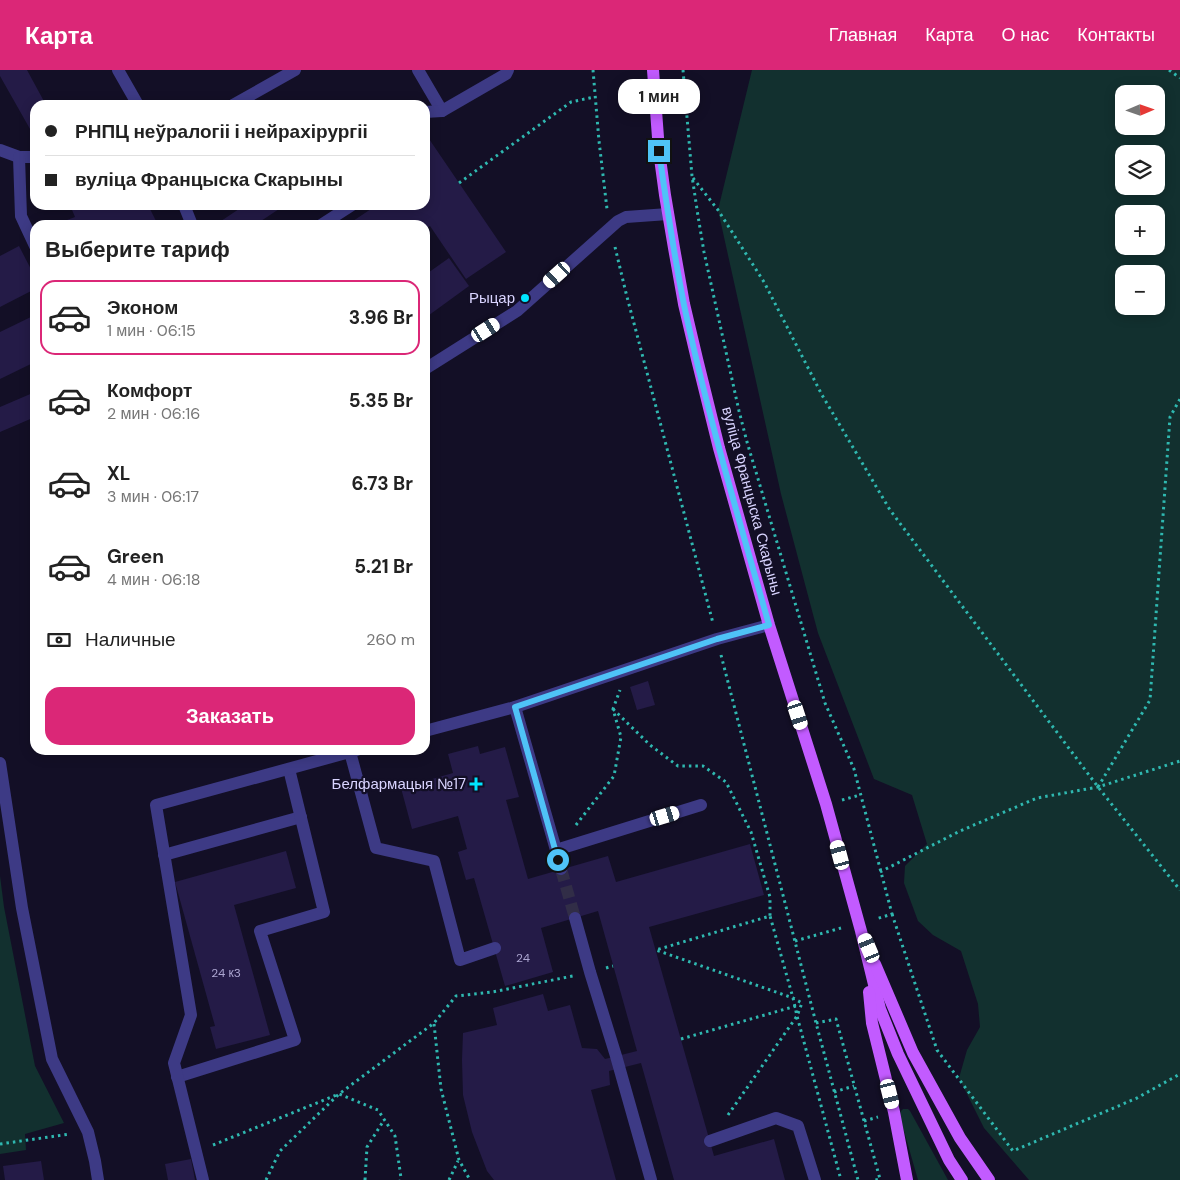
<!DOCTYPE html>
<html lang="ru">
<head>
<meta charset="utf-8">
<style>
	body { margin:0; font-family:"DM Sans",sans-serif; background:#f2f2f2; color:#222; height:100vh; display:flex; flex-direction:column; font-size:19px; white-space:nowrap }
	* { box-sizing:border-box; margin:0 }
	p { font-size:16px; color:#767676 }
	.icon { flex:none; width:28px; height:28px; fill:none; stroke:currentColor; stroke-width:2; stroke-linecap:round; stroke-linejoin:round }
	.map { position:relative; flex:1; overflow:hidden }
	.panel { position:absolute; left:30px; top:150px; width:400px; height:535px; display:flex; flex-direction:column; background:#fff; border-radius:15px; box-shadow:0 2px 12px #0003 }
	.panel>* { flex:none }
	.banner { position:absolute; left:30px; top:30px; width:400px; height:110px; border-radius:15px; box-shadow:0 2px 12px #0003; display:grid; align-content:center; height:110px; padding:0 15px; background:#fff }
	.needle { width:32px; rotate:88deg }
	.controls { position:absolute; left:1115px; top:15px; display:grid; gap:10px }
	.controls a { display:grid; place-items:center; width:50px; height:50px; border-radius:10px; background:#fff; box-shadow:0 2px 12px #0003; font-size:25px }
	.end { position:absolute; width:22px; height:22px; margin:-11px; border:6px solid #4fc3f7; background:#111; box-shadow:0 0 0 2px #111 }
	.from { border-radius:50% }
	.bubble { position:absolute; height:35px; border-radius:15px; background:#fff; box-shadow:0 2px 12px #0003; font-size:16px; font-weight:700; line-height:35px; text-align:center }
	.car { position:absolute; width:15px; height:30px; margin:-15px -8px; border-radius:6px; box-shadow:0 0 4px 1px #0007; background:linear-gradient(#fff 24%,#345 0 40%,#fff 0 76%,#345 0 86%,#fff 0) }
	.banner b { display:flex; align-items:center; gap:18px; height:48px; font-size:19px }
	.banner b+b { border-top:1px solid #e0e0e0 }
	.banner i { width:12px; height:12px; background:#222 }
	ul { padding:0; list-style:none }
	li { display:flex; align-items:center; gap:15px; height:75px; margin:0 10px 8px; padding:0 5px; border:2px solid transparent; border-radius:15px }
	li div { flex:1 }
	li b { display:block; font-size:19px }
	li em { font-style:normal; font-weight:700 }
	li.current { border-color:#db2777 }
	li>.icon { width:45px; height:45px; stroke-width:1.5 }
	h2 { padding:0 15px; font-size:22px; line-height:60px }
	.pay { display:flex; align-items:center; gap:12px; height:55px; padding:0 15px; font-size:19px }
	.pay p { margin-inline-start:auto }
	.cta { display:flex; gap:10px; margin-top:auto; padding:10px 15px }
	.cta a { flex:1; height:58px; border-radius:15px; background:#db2777; color:#fff; font-size:20px; font-weight:700; line-height:58px; text-align:center }
	header { display:flex; align-items:center; gap:30px; box-sizing:border-box; height:70px; padding:0 25px; background:#db2777; color:#fff }
	header strong { font-size:24px }
	nav { display:flex; gap:28px; margin-inline-start:auto; font-size:18px }
	.map>svg:first-child { display:block }
	.green { fill:#12302f; fill-rule:evenodd }
	.building { fill:#241b47 }
	.lines { fill:none; stroke-linecap:round; stroke-linejoin:round }
	.minor-tunnel { stroke:#312d47; stroke-width:12; stroke-dasharray:12 6; stroke-linecap:butt }
	.path { stroke:#2fb8b0; stroke-width:3; stroke-dasharray:2.5 4; stroke-linecap:butt }
	.minor { stroke:#3d3a85; stroke-width:12 }
	.major { stroke:#c25bff; stroke-width:12 }
	.route { stroke:#4fc3f7; stroke-width:6 }
	.poi-dot { fill:#00e5ff; stroke:#130f26; stroke-width:2 }
	.labels { text-anchor:middle; stroke-width:4.5; stroke-linejoin:round; paint-order:stroke }
	.number-label { font-size:12px; fill:#aca6d1 }
	.poi-label { font-size:15px; fill:#d9d4ff; stroke:#130f26; text-anchor:end }
	.street-label { font-size:15px; fill:#d9d4ff; stroke:#130f26 }
</style>
</head>
<body>
<header>
<strong>Карта</strong>
<nav><a>Главная</a><a>Карта</a><a>О нас</a><a>Контакты</a></nav>
</header>
<div class="map">
<svg width="1180" height="1110" viewBox="0 0 1180 1110">
	<rect width="100%" height="100%" fill="#130f26"/>
	<!-- green -->
	<g class="green">
		<path d="M752,0h428v1110h-151l-45,-52 -25,-50 8,-28 13,-23 -2,-23 -17,-53 -28,-16 -15,-14 -14,-38 1,-17 22,-22 -15,-49 -38,-16 -56,-146 -37,-139 -63,-284zM1124,24h32v32h-32zM1124,84h32v32h-32zM1124,144h32v32h-32zM1124,204h32v32h-32z"/>
		<path d="M0,806l4,31 31,159 29,57 -39,11 1,16 -26,4z"/>
		<path d="M903,1039h5l2,2 38,69h-30l-18,-63 1,-6z"/>
	</g>
	<!-- building -->
	<g class="building">
		<path d="M0,0h27l19,35h-11v21l-5,3 -30,-53z"/>
		<path d="M425,63l81,119 -40,27 -36,-53 -5,3v-4h-78l30,-20h48z"/>
		<path d="M70,135h78l10,20h-89l-2,-5 8,-3z"/>
		<path d="M245,135h40l-30,20h-40z"/>
		<path d="M19,176l16,31v12l-35,18v-51z"/>
		<path d="M449,188l20,28 -44,32v-43z"/>
		<path d="M35,245v47l-35,17v-47z"/>
		<path d="M35,322v25l-35,15v-25z"/>
		<path d="M648,611l7,24 -18,5 -7,-23z"/>
		<path d="M478,676l2,8 25,-7 14,50 -13,3 22,79 80,-23 8,26 134,-38 14,51 -115,32 65,229 60,-17 11,41h-111l-33,-117 -32,8 1,14 -19,5 25,90h-122l-7,-9 -15,-39 -9,-37 -1,-35 1,-27 34,-8 -4,-17 50,-14 5,17 22,-6 12,43 15,1 8,10 32,-8 -39,-140 -57,17 12,44 -48,14 -31,-108 -8,2 -8,-28 9,-3 -9,-33 -46,13 -11,-41 52,-15 -5,-19z"/>
		<path d="M286,781l10,37 -62,17 36,130 -54,14 -6,-22 5,-1 -40,-144z"/>
		<path d="M191,1089l4,21h-27l-3,-16z"/>
		<path d="M41,1091l3,19h-39l-2,-14z"/>
	</g>
	<g class="lines">
		<!-- minor-tunnel -->
		<path class="minor-tunnel" d="M561,799l14,49"/>
		<!-- path -->
		<g class="path">
			<path d="M593,0l6,71 8,68"/>
			<path d="M683,0l9,106 6,40 6,36 35,159 8,31 78,261 29,66 38,145 -16,5"/>
			<path d="M1169,0l11,8"/>
			<path d="M693,108l25,32 46,72 58,113 68,115 208,277 82,103"/>
			<path d="M459,113l112,-81 23,-5"/>
			<path d="M615,177l11,46 87,330"/>
			<path d="M721,585l95,368 42,157"/>
			<path d="M613,639l37,36 28,21h25l23,16 25,50 19,65v19"/>
			<path d="M1098,717l52,-87 20,-283 10,-18"/>
			<path d="M842,730l18,-5"/>
			<path d="M576,755l38,-49 7,-39 -8,-28 7,-19"/>
			<path d="M880,802l80,-41 77,-33 61,-11 82,-26"/>
			<path d="M892,844l45,136 76,101 124,-53 43,-24"/>
			<path d="M795,871l46,-13"/>
			<path d="M606,898l7,-2"/>
			<path d="M816,953l20,-4 44,160 -5,1"/>
			<path d="M434,954l7,65 18,71 11,20"/>
			<path d="M681,969l115,-33"/>
			<path d="M834,1022l20,-6"/>
			<path d="M728,1045l69,-99 5,-13 -9,-5 -137,-48 114,-34 23,82 4,18 44,164"/>
			<path d="M864,1051l14,-4"/>
			<path d="M0,1074l70,-10"/>
			<path d="M213,1075l126,-51 39,16 17,26 6,42 -1,2"/>
			<path d="M266,1110l14,-29 59,-57 95,-71 22,-27 36,-4 81,-16"/>
			<path d="M365,1110l2,-33 17,-27"/>
			<path d="M449,1110l9,-19"/>
		</g>
		<!-- minor -->
		<g class="minor">
			<path d="M118,0l20,35"/>
			<path d="M418,0l24,41"/>
			<path d="M233,35l62,-35"/>
			<path d="M425,42l17,-1 64,-37 2,-4"/>
			<path d="M0,80l19,7h16"/>
			<path d="M19,87l2,59 14,30"/>
			<path d="M184,135l8,20"/>
			<path d="M321,155l31,-20"/>
			<path d="M425,299l92,-58 101,-90 8,-4 42,-3"/>
			<path d="M515,637l41,143 145,-45"/>
			<path d="M425,661l90,-24 202,-68 52,-14"/>
			<path d="M350,682l26,96 58,13 26,99 35,-12"/>
			<path d="M0,693l22,145 30,151 36,73 7,29 3,19"/>
			<path d="M556,780l5,19"/>
			<path d="M164,785l137,-38"/>
			<path d="M575,848l15,54 26,84 35,124"/>
			<path d="M177,1007l118,-37 -35,-109 64,-19 -35,-143"/>
			<path d="M710,1071l66,-23 22,8 17,54"/>
			<path d="M203,1110l-29,-117 17,-48 -35,-210 201,-55"/>
		</g>
		<!-- major -->
		<g class="major">
			<path d="M653,0l6,81 6,44 9,53 10,56 13,55 22,89 50,177 57,179 35,127 19,78 18,45 51,106 13,20"/>
			<path d="M875,894l38,89 47,85 29,42"/>
			<path d="M869,922l3,31 22,89 13,68"/>
		</g>
	</g>
	<g class="lines">
		<!-- route -->
		<path class="route" d="M558,790l-43,-153 202,-68 52,-14c-30,-106 -62,-212 -85,-320 -10,-51 -18,-103 -25,-154"/>
	</g>
	<!-- markers -->
	<g class="poi-dot">
		<circle cx="525" cy="228" r="5"/>
		<path d="M473.5 706.5h5v5h5v5h-5v5h-5v-5h-5v-5h5z"/>
	</g>
	<g class="labels">
		<!-- number labels -->
		<g class="number-label">
			<text x="523" y="892">24</text>
			<text x="226" y="907">24 к3</text>
		</g>
		<!-- poi labels -->
		<g class="poi-label">
			<text x="515" y="233">Рыцар</text>
			<text x="466" y="719">Белфармацыя №17</text>
		</g>
		<!-- street labels -->
		<g class="street-label">
			<text transform="translate(752 431) rotate(75)" y="5">вуліца Францыска Скарыны</text>
		</g>
	</g>
</svg>
<div class="controls">
<a><svg class="needle" viewBox="-14 -14 28 28"><path d="M0-13l5 13h-10z" fill="#e53935"/><path d="M0 13l5-13h-10z" fill="#767676"/></svg></a>
<a><svg class="icon" aria-label="layers" viewBox="0 0 24 24"><path d="M12 4l9 5-9 5-9-5zM3 14l9 5 9-5"/></svg></a>
<a>+</a>
<a>−</a>
</div>
<i class="end from" style="left:558px;top:790px"></i>
<i class="end" style="left:659px;top:81px"></i>
<div class="bubble" style="left:618px;top:9px;width:82px">1 мин</div>
<i class="car" style="left:557px;top:205px;rotate:228deg"></i>
<i class="car" style="left:486px;top:260px;rotate:58deg"></i>
<i class="car" style="left:798px;top:645px;rotate:162deg"></i>
<i class="car" style="left:665px;top:746px;rotate:73deg"></i>
<i class="car" style="left:840px;top:785px;rotate:345deg"></i>
<i class="car" style="left:869px;top:878px;rotate:337deg"></i>
<i class="car" style="left:890px;top:1024px;rotate:166deg"></i>
<div class="banner">
<b><i class="from"></i>РНПЦ неўралогіі і нейрахірургіі</b>
<b><i></i>вуліца Францыска Скарыны</b>
</div>
<section class="panel">
<h2>Выберите тариф</h2>
<ul>
<li class="current"><svg class="icon" aria-label="car" viewBox="0 0 24 24"><path d="M5 17H2v-5l4-1 3-4h7l3 4 3 1v5h-3M9 17h6M6 11h13"/><circle cx="7" cy="17" r="2"/><circle cx="17" cy="17" r="2"/></svg><div><b>Эконом</b><p>1 мин · 06:15</p></div><em>3.96 Br</em></li>
<li><svg class="icon" aria-label="car" viewBox="0 0 24 24"><path d="M5 17H2v-5l4-1 3-4h7l3 4 3 1v5h-3M9 17h6M6 11h13"/><circle cx="7" cy="17" r="2"/><circle cx="17" cy="17" r="2"/></svg><div><b>Комфорт</b><p>2 мин · 06:16</p></div><em>5.35 Br</em></li>
<li><svg class="icon" aria-label="car" viewBox="0 0 24 24"><path d="M5 17H2v-5l4-1 3-4h7l3 4 3 1v5h-3M9 17h6M6 11h13"/><circle cx="7" cy="17" r="2"/><circle cx="17" cy="17" r="2"/></svg><div><b>XL</b><p>3 мин · 06:17</p></div><em>6.73 Br</em></li>
<li><svg class="icon" aria-label="car" viewBox="0 0 24 24"><path d="M5 17H2v-5l4-1 3-4h7l3 4 3 1v5h-3M9 17h6M6 11h13"/><circle cx="7" cy="17" r="2"/><circle cx="17" cy="17" r="2"/></svg><div><b>Green</b><p>4 мин · 06:18</p></div><em>5.21 Br</em></li>
</ul>
<div class="pay"><svg class="icon" aria-label="cash" viewBox="0 0 24 24"><path d="M3 7h18v10H3z"/><circle cx="12" cy="12" r="2"/></svg>Наличные<p>260 m</p></div>
<div class="cta"><a>Заказать</a></div>
</section>
</div>
</body>
</html>
